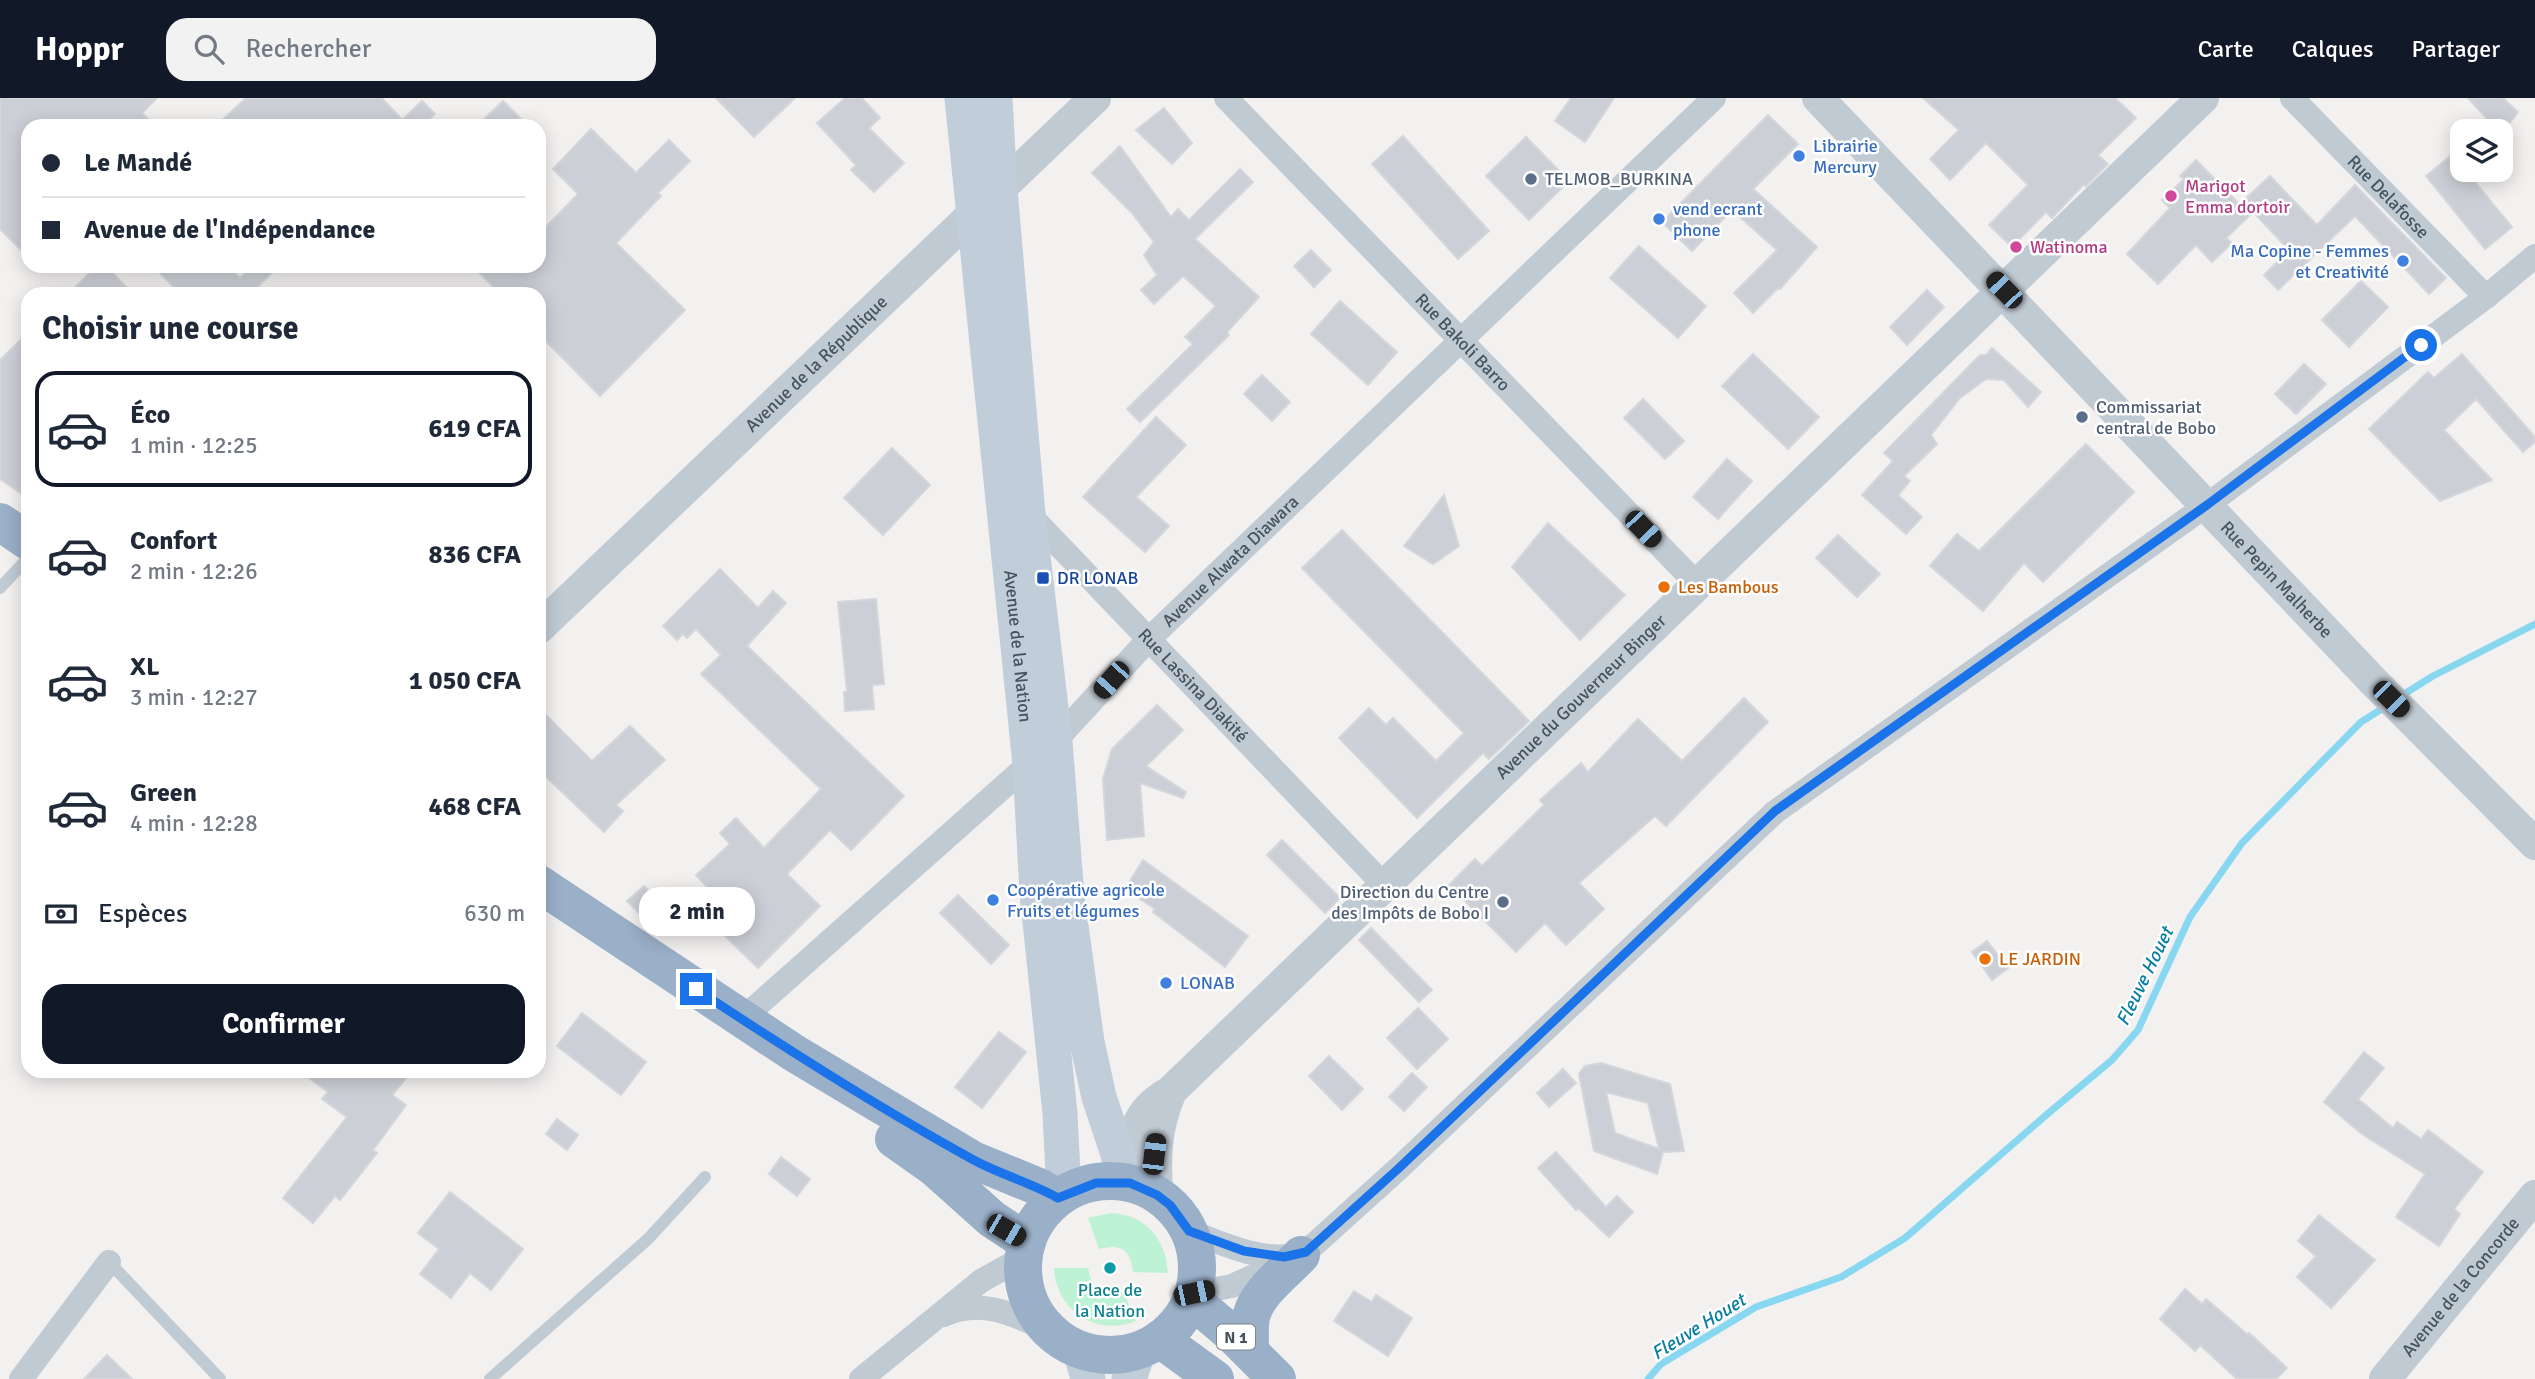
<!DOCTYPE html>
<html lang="fr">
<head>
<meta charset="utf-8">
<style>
	body { margin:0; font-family:Signika,sans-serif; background:#f2f2f3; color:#1f2937; height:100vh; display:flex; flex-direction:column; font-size:26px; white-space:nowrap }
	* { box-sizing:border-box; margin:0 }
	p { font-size:23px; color:#747a83 }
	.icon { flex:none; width:38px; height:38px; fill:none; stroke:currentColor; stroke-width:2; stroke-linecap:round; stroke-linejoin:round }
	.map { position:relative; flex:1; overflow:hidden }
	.side { position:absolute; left:21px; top:189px; width:525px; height:791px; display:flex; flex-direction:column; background:#fff; border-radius:21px; box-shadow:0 4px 18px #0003 }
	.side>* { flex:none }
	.hud { position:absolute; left:21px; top:21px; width:525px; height:154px; border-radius:21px; box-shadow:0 4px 18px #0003; display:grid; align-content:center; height:154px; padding:0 21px; background:#fff }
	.fabs { position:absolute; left:2450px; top:21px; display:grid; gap:14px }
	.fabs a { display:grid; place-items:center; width:63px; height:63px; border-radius:14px; background:#fff; box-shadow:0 4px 18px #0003; font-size:35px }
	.end { position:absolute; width:32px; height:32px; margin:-16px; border:9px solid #1a73e8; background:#fff; box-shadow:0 0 0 4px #fff }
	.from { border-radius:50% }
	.bubble { position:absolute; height:49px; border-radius:21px; background:#fff; box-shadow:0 4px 18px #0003; font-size:23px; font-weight:700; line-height:49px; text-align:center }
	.car { position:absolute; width:21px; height:42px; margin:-21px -10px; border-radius:9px; box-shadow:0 0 5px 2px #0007; background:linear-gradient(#222 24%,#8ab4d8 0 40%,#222 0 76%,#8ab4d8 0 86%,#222 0) }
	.hud b { display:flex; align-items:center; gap:24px; height:66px; font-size:26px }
	.hud b+b { border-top:2px solid #e0e1e3 }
	.hud i { width:18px; height:18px; background:#1f2937 }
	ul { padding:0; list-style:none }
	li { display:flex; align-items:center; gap:21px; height:116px; margin:0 14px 10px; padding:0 7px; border:4px solid transparent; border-radius:21px }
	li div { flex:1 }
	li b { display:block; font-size:26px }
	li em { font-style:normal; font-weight:700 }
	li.active { border-color:#111827 }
	li>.icon { width:63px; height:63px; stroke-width:1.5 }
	h2 { padding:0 21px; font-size:32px; line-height:84px }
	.pay { display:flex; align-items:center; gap:18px; height:77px; padding:0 21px; font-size:26px }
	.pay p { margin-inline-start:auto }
	.cta { display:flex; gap:14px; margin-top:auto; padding:14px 21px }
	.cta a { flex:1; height:80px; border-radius:21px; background:#111827; color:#fff; font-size:28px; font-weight:700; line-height:80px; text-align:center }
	header { display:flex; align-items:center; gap:42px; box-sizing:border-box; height:98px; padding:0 35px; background:#111827; color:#fff }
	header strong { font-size:33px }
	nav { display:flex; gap:38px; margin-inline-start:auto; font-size:24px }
	.search { width:490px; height:63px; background:#f2f2f3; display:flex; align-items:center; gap:18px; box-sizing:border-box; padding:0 24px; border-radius:21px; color:#747a83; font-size:26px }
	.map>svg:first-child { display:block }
	.green { fill:#bdf2d4 }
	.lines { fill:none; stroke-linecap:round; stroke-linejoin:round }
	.stream { stroke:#88d7f1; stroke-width:7 }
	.building { fill:#cccfd5; stroke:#d4d6dc; stroke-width:2; fill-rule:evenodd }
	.service { stroke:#c0cad3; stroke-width:12 }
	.minor { stroke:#c0cad3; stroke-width:24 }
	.tertiary { stroke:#c0cad3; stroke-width:32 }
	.secondary { stroke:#c2cdda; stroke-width:35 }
	.trunk { stroke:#9aafc8; stroke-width:38 }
	.route { stroke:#1a73e8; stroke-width:9 }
	.shop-dot { fill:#3f7fe0; stroke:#fff; stroke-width:2.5 }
	.service-dot { fill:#5c6f8a; stroke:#fff; stroke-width:2.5 }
	.hotel-dot { fill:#d1479c; stroke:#fff; stroke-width:2.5 }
	.transit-dot { fill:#1a4fb4; stroke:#fff; stroke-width:2.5 }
	.food-dot { fill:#e8710a; stroke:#fff; stroke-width:2.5 }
	.culture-dot { fill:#0f9aa8; stroke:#fff; stroke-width:2.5 }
	.labels { text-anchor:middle; stroke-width:5; stroke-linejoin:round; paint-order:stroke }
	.shield { fill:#fff; stroke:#7e878f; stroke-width:2 }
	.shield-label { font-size:16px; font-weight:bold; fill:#47535f }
	.shop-label { font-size:18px; fill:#366cbe; stroke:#fff; text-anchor:start }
	.service-label { font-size:18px; fill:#4e5e75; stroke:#fff; text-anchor:start }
	.hotel-label { font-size:18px; fill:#b23c85; stroke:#fff; text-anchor:start }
	.street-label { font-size:18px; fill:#47535f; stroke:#fff }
	.transit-label { font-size:18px; fill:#164399; stroke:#fff; text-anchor:start }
	.food-label { font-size:18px; fill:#c56008; stroke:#fff; text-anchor:start }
	.culture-label { font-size:18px; fill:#0d838f; stroke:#fff }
	.water-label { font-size:19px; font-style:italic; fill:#057da5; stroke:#fff }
</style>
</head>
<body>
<header>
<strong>Hoppr</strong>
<div class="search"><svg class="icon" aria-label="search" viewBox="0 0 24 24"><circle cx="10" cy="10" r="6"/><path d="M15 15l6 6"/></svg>Rechercher</div>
<nav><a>Carte</a><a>Calques</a><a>Partager</a></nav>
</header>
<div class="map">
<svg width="2535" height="1281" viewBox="0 0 2535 1281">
	<rect width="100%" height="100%" fill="#f3f0f0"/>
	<!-- green -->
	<g class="green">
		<path d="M1111,1115c35,2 55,26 57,60l-35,-1c-2,-22 -12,-29 -34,-23l-11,-31z"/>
		<path d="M1054,1170h34c4,21 13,28 35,23l13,30c-39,16 -80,-10 -82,-53z"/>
	</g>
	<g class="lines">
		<!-- stream -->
		<g class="stream">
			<path d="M2401,598l32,-20 102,-52"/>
			<path d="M1648,1281l13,-15 95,-57 85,-30 64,-39 140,-122 67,-56 26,-30 52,-113 52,-74 119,-121 24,-15"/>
		</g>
	</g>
	<!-- building -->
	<g class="building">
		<path d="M0,0h157l-15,15 13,13h-127v131l-28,-28z"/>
		<path d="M246,0h136l20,22 20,-19 13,13 -13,12h-206z"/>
		<path d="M716,0h79l-41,39z"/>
		<path d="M845,0h17l18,20 -11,10 35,35 -30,29 -23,-22 5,-5 -39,-42z"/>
		<path d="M1571,0h43l-29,44 -30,-21z"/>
		<path d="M1923,0h192l21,20 -38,37 10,9 -22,22 -2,-2 -32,34 -6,-6 -34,35 -23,-22 39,-40 -42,-42 -36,37 -20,-21 29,-29z"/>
		<path d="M2468,0h35l15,14 -17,22z"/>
		<path d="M503,3l25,25h-51z"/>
		<path d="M1164,10l28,35 -20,21 -36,-34z"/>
		<path d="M1768,17l30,29 -45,45 64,58 -37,42 -2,-1 -25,25 -19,-20 43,-43 -45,-40 -40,41 -30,-29z"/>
		<path d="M591,31l45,44 33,-33 21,21 -32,32 3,3 -45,47 69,67 -85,86 -61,-62v-40h-39l-27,-28h66v-32l39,-40 -25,-25z"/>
		<path d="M1403,38l86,95 -31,28 -86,-95z"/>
		<path d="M1526,39l43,44 -40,39 -43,-44z"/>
		<path d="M1120,48l51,71 7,-8 11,11 51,-51 13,13 -58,57 64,58 -32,35 2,3 -89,87 -13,-13 66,-65 -8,-7 31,-31 -33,-30 -29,28 -13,-14 16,-15 -13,-20 10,-13 -22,-29 -40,-40z"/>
		<path d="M2453,56l9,12v4h3l47,57 -27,22 -59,-73z"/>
		<path d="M2196,62l54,55 -24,23 6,5 -20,19 -16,-17 -38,39 -31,-30 43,-46 -8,-8 22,-21 -4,-3z"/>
		<path d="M2270,78l47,49 38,-40 91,93 -17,16 -74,-78 -77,74 -14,-15 25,-25 -46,-49z"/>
		<path d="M1639,148l67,60 -28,32 -68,-60z"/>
		<path d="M1311,152l20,20 -17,17 -20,-21z"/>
		<path d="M97,168h9l27,28h-65z"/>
		<path d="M153,168h74l13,12 13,-12h26l-26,25 3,3h-75z"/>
		<path d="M2361,183l27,26 -39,40 -27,-27z"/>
		<path d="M1927,192l17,17 -37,38 -17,-18z"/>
		<path d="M1340,203l57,51 -29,33 -57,-51z"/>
		<path d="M28,235v165l-28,-19v-119z"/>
		<path d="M1992,250l49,44 -13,15 -24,-27 -18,-1 -26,19 -29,37 6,9 -33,32 6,5 -12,14 24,22 -16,17 -44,-39 31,-34 -9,-8 96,-98h6z"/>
		<path d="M1753,256l66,63 -31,32 -66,-63z"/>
		<path d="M2462,256l73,83v5l-12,10 -47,-53 -32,31 48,50 -52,21 -71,-72 59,-57 6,6z"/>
		<path d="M2304,266l22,20 -30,30 -21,-20z"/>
		<path d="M1262,277l28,27 -18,19 -28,-27z"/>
		<path d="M1643,301l41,42 -19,18 -41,-41z"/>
		<path d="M1156,319l30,28 -50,52 33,29 -24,26 -62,-55z"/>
		<path d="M2086,346l48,48 -91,90 -19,-19 -41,48 -53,-45 27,-32 22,17z"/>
		<path d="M892,350l38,37 -47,50 -39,-37z"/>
		<path d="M1727,361l25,22 -34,38 -25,-22z"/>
		<path d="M1444,397l15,51 -26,18 -29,-18z"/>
		<path d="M1548,425l77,72 -45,45 -68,-73z"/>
		<path d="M1342,432l187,191 -40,38 -6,-6 -66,65 -78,-80 30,-30 17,17 7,-7 43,43 28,-28 -162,-165z"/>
		<path d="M1838,437l42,39 -23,23 -41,-39z"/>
		<path d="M720,471l38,39 15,-17 13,12 -39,43 157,150 -53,54 -21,-20 -43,44 33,32 -62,62 -37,-36 14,-15 -39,-42 34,-31 -10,-11 16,-15 28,30 57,-59 -120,-115 20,-19 -25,-26 -9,9 -4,-4 -6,6 -14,-14z"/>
		<path d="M876,501l8,85 -12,1 2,24 -29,2 -1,-19h3l-9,-90z"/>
		<path d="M1744,600l24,24 -102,104 -11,-10 -76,67 25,26 -38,36 -21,-22 -29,29 -67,-67 26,-26 7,7 62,-61 -4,-5 41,-37 7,9 50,-53 44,42z"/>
		<path d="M1157,607l26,25 -37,36 40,26 -3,6 -43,-15 4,53 -37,4 -4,-61 9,-30z"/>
		<path d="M539,610l53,53 38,-35 35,34 -49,45 7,6 -19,21 -65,-62z"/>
		<path d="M1282,742l58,58 -15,15 -58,-58z"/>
		<path d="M1143,762l105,76 -23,31 -72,-55 2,-3 -30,-20z"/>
		<path d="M644,788l17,17 -17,15 -17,-17z"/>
		<path d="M958,797l51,50 -18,19 -51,-51z"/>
		<path d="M1371,830l61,62 -13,12 -60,-62z"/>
		<path d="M1987,843l21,27 -16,12 -20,-28z"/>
		<path d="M1418,910l30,31 -31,30 -30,-31z"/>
		<path d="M582,915l64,49 -25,33 -64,-49z"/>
		<path d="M999,934l27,20 -44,56 -27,-21z"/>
		<path d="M2364,954l20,16 -26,31 35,29 4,-6 24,17 7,-9 55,42 -29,37 6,5 -21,32 -43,-29 29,-43 -63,-40 -38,-32z"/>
		<path d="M1329,958l34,33 -21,21 -33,-34z"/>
		<path d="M1601,965l69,21 14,67 -21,1 -6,22 -63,-23 -15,-77 6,-8zM1606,994l42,11 11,46 -44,-16z"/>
		<path d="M1563,971l13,14 -27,24 -12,-14z"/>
		<path d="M300,973h112l-20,24 14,10 -33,45 4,3 -37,47 -5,-4 -22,27 -30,-25 64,-81 -25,-18 6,-7z"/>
		<path d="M1412,975l15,14 -23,24 -15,-14z"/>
		<path d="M557,1021l21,16 -11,15 -21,-16z"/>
		<path d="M1556,1054l50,55 11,-11 16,16 -24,25 -31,-29 -2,2 -38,-42z"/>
		<path d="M781,1059l29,22 -13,17 -28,-22z"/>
		<path d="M450,1094l73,57 -32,41 -21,-17 -19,25 -31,-24 19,-25 -21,-16z"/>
		<path d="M2319,1117l56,45 -44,48 -34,-31 19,-21 -18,-15z"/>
		<path d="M2185,1191l17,15 4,-5 42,36 1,-2 38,35 -11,11h-39l-37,-34 -5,6 -35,-32z"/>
		<path d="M1354,1193l18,11 4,-7 36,23 -24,38 -54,-35z"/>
		<path d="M107,1257l25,24h-48z"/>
	</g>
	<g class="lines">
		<!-- service -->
		<g class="service">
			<path d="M0,490l28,-30"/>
			<path d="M109,1164l111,117"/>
			<path d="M490,1281l158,-140 57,-62"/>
		</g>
		<!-- minor -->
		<g class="minor">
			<path id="s1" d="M1226,0l472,487"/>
			<path id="s2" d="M2292,0l194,199"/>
			<path id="s3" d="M1025,412l360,376"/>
			<path id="s4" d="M742,921l313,-278 93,-101 566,-542"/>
			<path d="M1189,1133c32,12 71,31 106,24"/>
			<path d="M1194,1195l38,-7 74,-34 93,-84 376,-356 432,-307 279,-208 49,-41"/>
			<path d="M944,1217c38,-18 73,1 108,17"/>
			<path d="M21,1281l88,-117"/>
			<path d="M861,1281l120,-98 43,-24"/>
		</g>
		<!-- tertiary -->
		<g class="tertiary">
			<path id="s5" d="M1818,0l556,584 161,162"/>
			<path id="s6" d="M539,530l556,-530"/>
			<path id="s7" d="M1130,1085c1,-40 1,-70 40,-91l1033,-994"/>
			<path d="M1157,1097c-2,-36 -2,-67 13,-101"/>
			<path id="s8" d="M2385,1281l150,-183"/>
		</g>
		<!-- secondary -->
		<g class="secondary">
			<path id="s9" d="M962,0l68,666 7,129 23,220 4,82"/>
			<path d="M995,0l5,92 28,324 27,227 12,156 20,145 12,55 19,57 5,28"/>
			<path d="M1080,1251l8,30"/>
			<path d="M1129,1281l10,-29"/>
		</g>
		<!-- trunk -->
		<g class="trunk">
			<path d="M0,424l28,19"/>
			<path d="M539,786l255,169 179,107 66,27 19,11"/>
			<path d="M894,1041l41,29 57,51 35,23"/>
			<circle cx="1110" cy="1170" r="87"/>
			<path d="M1191,1201l41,35 45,45"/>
			<path d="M1160,1241l55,40"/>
			<path d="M1250,1253c0,-11 -1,-24 1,-34 6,-25 33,-44 50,-62"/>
		</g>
	</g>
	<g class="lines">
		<!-- route -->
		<path class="route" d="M696,891c89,59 181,118 274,169 28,16 60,24 88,40l38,-15h34l27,12 13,10 19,26 55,20 40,6 22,-5 93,-84 376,-357 432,-306 214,-160"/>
	</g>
	<!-- markers -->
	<g class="shop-dot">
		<circle cx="1799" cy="58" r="7"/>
		<circle cx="1659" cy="121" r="7"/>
		<circle cx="2403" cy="163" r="7"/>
		<circle cx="993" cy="802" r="7"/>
		<circle cx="1166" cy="885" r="7"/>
	</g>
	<g class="service-dot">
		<circle cx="1531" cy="81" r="7"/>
		<circle cx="2082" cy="319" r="7"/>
		<circle cx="1503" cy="804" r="7"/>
	</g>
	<g class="hotel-dot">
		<circle cx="2171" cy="98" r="7"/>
		<circle cx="2016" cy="149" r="7"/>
	</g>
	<rect class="transit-dot" x="1036" y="473" width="14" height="14" rx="3.5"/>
	<g class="food-dot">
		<circle cx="1664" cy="489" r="7"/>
		<circle cx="1985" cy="861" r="7"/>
	</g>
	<circle class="culture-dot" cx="1110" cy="1170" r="7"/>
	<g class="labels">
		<!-- shield labels -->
		<rect class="shield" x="1217" y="1226.5" width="38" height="25" rx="5"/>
		<g class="shield-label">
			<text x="1236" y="1245">N 1</text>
		</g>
		<!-- shop labels -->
		<g class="shop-label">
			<text x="1813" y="54">Librairie<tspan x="1813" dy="21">Mercury</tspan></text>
			<text x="1673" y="117">vend ecrant<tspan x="1673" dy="21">phone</tspan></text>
			<text x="2389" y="159" text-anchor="end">Ma Copine - Femmes<tspan x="2389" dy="21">et Creativité</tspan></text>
			<text x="1007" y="798">Coopérative agricole<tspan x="1007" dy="21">Fruits et légumes</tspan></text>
			<text x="1180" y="891">LONAB</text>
		</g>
		<!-- service labels -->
		<g class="service-label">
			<text x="1545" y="87">TELMOB_BURKINA</text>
			<text x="2096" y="315">Commissariat<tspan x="2096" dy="21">central de Bobo</tspan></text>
			<text x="1489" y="800" text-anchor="end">Direction du Centre<tspan x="1489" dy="21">des Impôts de Bobo I</tspan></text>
		</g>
		<!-- hotel labels -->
		<g class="hotel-label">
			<text x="2185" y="94">Marigot<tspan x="2185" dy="21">Emma dortoir</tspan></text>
			<text x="2030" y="155">Watinoma</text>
		</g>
		<!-- street labels -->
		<g class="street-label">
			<text dy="6" stroke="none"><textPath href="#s2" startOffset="138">Rue Delafosse</textPath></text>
			<text dy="6" stroke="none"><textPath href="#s1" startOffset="340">Rue Bakoli Barro</textPath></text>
			<text dy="6" stroke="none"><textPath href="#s6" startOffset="383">Avenue de la République</textPath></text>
			<text dy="6" stroke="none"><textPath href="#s4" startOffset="670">Avenue Alwata Diawara</textPath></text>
			<text dy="6" stroke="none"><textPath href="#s5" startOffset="665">Rue Pepin Malherbe</textPath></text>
			<text dy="6" stroke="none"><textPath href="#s9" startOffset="551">Avenue de la Nation</textPath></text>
			<text dy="6" stroke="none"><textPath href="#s3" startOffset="243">Rue Lassina Diakité</textPath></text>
			<text dy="6" stroke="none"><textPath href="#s7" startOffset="676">Avenue du Gouverneur Binger</textPath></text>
			<text dy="6" stroke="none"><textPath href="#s8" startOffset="119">Avenue de la Concorde</textPath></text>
		</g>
		<!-- transit labels -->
		<g class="transit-label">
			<text x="1057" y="486">DR LONAB</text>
		</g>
		<!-- food labels -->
		<g class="food-label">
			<text x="1678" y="495">Les Bambous</text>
			<text x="1999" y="867">LE JARDIN</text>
		</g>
		<!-- culture labels -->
		<g class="culture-label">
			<text x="1110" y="1198">Place de<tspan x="1110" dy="21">la Nation</tspan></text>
		</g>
		<!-- water labels -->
		<g class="water-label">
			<text transform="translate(2144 878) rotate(-64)" y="7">Fleuve Houet</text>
			<text transform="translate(1698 1228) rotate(-32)" y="7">Fleuve Houet</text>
		</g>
	</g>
</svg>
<div class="fabs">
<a><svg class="icon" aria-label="layers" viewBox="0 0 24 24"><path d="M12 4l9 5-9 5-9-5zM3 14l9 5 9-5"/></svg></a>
</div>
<i class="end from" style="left:2421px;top:247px"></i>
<i class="end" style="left:696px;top:891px"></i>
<div class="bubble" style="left:639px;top:789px;width:116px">2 min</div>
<i class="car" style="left:2004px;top:192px;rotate:316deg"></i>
<i class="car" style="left:1643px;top:431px;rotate:136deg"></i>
<i class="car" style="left:1111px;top:582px;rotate:222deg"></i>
<i class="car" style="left:2391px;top:601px;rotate:135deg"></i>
<i class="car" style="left:1154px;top:1056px;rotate:7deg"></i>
<i class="car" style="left:1006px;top:1132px;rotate:120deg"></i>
<i class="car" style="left:1194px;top:1195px;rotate:78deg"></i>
<div class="hud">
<b><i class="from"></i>Le Mandé</b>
<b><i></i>Avenue de l'Indépendance</b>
</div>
<section class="side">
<h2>Choisir une course</h2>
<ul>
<li class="active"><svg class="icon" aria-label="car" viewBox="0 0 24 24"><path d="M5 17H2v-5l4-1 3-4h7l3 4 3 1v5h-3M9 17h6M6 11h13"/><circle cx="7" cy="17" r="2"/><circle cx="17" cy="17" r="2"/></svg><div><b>Éco</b><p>1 min · 12:25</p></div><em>619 CFA</em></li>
<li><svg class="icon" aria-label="car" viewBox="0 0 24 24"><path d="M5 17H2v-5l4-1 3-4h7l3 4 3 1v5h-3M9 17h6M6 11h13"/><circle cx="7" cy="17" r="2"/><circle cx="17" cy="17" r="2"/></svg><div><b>Confort</b><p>2 min · 12:26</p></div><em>836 CFA</em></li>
<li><svg class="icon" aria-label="car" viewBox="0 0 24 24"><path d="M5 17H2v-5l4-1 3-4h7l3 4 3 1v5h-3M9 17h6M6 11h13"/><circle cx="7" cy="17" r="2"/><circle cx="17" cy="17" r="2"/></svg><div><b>XL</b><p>3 min · 12:27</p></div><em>1 050 CFA</em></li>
<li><svg class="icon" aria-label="car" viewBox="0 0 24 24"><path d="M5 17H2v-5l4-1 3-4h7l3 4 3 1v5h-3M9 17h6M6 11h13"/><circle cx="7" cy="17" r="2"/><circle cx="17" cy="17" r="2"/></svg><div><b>Green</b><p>4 min · 12:28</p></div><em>468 CFA</em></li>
</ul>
<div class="pay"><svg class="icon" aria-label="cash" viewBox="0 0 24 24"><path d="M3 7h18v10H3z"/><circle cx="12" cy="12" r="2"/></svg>Espèces<p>630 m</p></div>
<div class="cta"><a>Confirmer</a></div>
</section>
</div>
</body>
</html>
